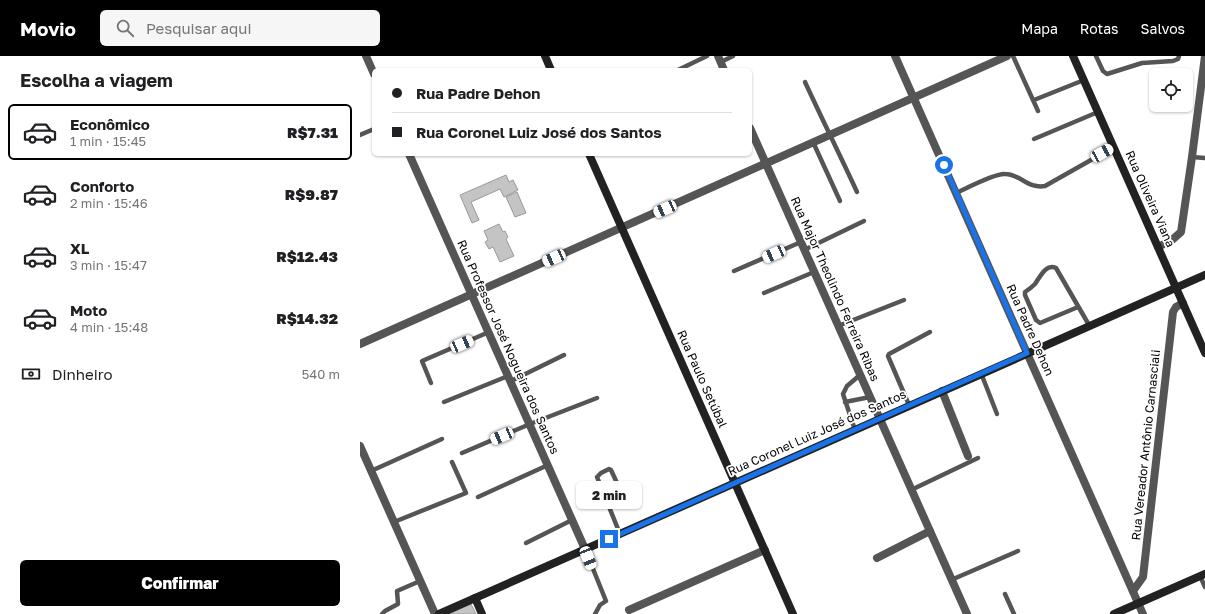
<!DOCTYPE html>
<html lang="pt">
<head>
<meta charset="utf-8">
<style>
	body { margin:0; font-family:"Golos Text",sans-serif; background:#f6f6f6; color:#202124; height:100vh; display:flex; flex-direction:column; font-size:15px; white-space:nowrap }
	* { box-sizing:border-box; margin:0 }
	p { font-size:13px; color:#757577 }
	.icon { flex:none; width:22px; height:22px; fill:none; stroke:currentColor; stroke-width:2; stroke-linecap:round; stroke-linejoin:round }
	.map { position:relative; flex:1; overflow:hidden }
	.drawer { display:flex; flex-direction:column; background:#fff; width:360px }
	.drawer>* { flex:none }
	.top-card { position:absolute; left:12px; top:12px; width:380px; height:88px; border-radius:6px; box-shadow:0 1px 3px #0004; display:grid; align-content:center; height:88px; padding:0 20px; background:#fff }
	.controls { position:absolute; left:789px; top:12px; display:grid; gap:8px }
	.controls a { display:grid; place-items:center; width:44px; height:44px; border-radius:6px; background:#fff; box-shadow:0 1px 3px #0004; font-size:20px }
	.end { position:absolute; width:18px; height:18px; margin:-9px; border:5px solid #1a73e8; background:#fff; box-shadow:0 0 0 2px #fff }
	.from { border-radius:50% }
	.bubble { position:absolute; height:28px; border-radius:6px; background:#fff; box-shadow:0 1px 3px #0004; font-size:13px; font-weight:800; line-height:28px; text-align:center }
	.car { position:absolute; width:12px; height:24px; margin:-12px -6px; border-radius:5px; box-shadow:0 0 3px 1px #0007; background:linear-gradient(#fff 24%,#345 0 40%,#fff 0 76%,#345 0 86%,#fff 0) }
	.top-card b { display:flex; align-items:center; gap:14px; height:38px; font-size:15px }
	.top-card b+b { border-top:1px solid #e0e0e0 }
	.top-card i { width:10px; height:10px; background:#202124 }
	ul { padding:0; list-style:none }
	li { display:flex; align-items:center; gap:12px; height:56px; margin:0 8px 6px; padding:0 12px; border:2px solid transparent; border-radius:6px }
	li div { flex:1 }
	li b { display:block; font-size:15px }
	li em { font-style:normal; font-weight:800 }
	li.on { border-color:#000 }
	li>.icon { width:36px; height:36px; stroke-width:1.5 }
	h2 { padding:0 20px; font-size:18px; line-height:48px }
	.pay { display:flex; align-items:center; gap:10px; height:44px; padding:0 20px; font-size:15px }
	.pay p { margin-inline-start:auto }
	.action { display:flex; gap:8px; margin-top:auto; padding:8px 20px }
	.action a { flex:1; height:46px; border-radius:6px; background:#000; color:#fff; font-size:16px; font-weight:800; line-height:46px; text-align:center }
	header { display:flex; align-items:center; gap:24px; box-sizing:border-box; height:56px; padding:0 20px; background:#000; color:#fff }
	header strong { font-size:19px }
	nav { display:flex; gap:22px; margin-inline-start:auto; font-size:14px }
	.search { width:280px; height:36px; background:#f6f6f6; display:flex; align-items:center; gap:10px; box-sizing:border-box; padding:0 14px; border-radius:6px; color:#757577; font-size:15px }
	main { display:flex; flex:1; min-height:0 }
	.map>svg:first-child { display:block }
	.building { fill:#c4c4c4; stroke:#999 }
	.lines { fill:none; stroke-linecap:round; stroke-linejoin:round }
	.lane { stroke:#555; stroke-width:4.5 }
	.street { stroke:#555; stroke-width:8 }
	.secondary { stroke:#222; stroke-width:8 }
	.route { stroke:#1a73e8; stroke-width:5 }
	.labels { text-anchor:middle; stroke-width:3.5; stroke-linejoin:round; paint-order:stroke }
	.street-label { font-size:12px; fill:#000; stroke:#fff }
</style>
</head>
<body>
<header>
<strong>Movio</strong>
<div class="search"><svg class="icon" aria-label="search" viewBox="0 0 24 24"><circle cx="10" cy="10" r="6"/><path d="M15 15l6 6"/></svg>Pesquisar aqui</div>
<nav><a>Mapa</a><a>Rotas</a><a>Salvos</a></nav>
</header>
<main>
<section class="drawer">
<h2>Escolha a viagem</h2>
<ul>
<li class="on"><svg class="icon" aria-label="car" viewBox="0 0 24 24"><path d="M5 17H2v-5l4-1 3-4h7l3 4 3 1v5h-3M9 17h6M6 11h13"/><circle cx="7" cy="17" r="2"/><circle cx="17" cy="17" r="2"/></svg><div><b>Econômico</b><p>1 min · 15:45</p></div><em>R$7.31</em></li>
<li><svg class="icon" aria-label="car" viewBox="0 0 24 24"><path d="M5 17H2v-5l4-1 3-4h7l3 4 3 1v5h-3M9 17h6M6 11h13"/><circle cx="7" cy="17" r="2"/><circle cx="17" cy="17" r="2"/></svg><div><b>Conforto</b><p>2 min · 15:46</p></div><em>R$9.87</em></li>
<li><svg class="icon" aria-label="car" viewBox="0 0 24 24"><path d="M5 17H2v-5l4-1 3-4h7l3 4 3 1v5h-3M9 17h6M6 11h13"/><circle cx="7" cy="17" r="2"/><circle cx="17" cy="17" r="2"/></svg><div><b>XL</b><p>3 min · 15:47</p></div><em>R$12.43</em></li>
<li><svg class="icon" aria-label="car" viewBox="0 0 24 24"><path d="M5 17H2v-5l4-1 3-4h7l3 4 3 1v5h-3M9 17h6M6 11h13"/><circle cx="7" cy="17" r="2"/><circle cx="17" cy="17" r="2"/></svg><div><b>Moto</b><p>4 min · 15:48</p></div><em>R$14.32</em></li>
</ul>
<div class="pay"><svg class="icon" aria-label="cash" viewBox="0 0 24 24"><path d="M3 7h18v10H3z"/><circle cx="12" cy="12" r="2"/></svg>Dinheiro<p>540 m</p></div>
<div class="action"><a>Confirmar</a></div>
</section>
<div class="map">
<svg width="845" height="558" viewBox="0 0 845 558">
	<rect width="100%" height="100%" fill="#fff"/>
	<!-- building -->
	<g class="building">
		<path d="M146,119l3,7 4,-2 5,10 -14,7 -4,-8 -29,13 8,18 -7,3 -12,-28z"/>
		<path d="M157,136l9,21 -11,4 -9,-20z"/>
		<path d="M139,168l4,8 2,-1 3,6 -2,2 8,17 -14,6 -7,-15 -4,2 -4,-7 3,-2 -4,-9z"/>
		<path d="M111,548l5,10h-27z"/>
	</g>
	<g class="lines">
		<!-- lane -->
		<g class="lane">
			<path d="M653,0l25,55"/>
			<path d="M736,0l7,15 4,3 35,-11 31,-2 5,-2 1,-3"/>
			<path d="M361,6l12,-6"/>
			<path d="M318,14l29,-14"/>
			<path d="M445,26c17,37 35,73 52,110"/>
			<path d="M674,44l50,-20"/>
			<path d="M0,79l14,-6"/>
			<path d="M674,83l64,-27"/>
			<path d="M453,86l27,59"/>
			<path d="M832,101l13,1"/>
			<path d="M596,137c11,-5 39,-20 49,-19 16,0 22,15 40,12l69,-39"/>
			<path d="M444,194l60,-29"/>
			<path d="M374,215l67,-29"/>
			<path d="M404,237l50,-21"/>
			<path d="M718,251l-38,16 -4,-3 -11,-25v-3c3,-2 7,-5 10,-8 5,-7 11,-21 21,-16l33,57"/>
			<path d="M478,270l66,-26"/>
			<path d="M621,317l16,41"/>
			<path d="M151,325l53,-26"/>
			<path d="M71,327l-9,-22 67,-29"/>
			<path d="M84,346l64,-26"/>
			<path d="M485,346l25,-5"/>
			<path d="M549,349l-21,-49 1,-2 41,-22"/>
			<path d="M495,374l-12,-36 4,-8 13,-11"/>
			<path d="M102,397l68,-29 67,-26"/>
			<path d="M11,415l71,-32"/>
			<path d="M551,434l67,-32"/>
			<path d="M118,441l70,-32"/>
			<path d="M249,451l13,-7 1,-4 -12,-26 -2,-1 -8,4 -4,4 23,57"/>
			<path d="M34,466l72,-29 -14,-31"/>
			<path d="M166,487l46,-23"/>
			<path d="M225,493l21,52 -6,4 -5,9"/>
			<path d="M840,520l5,11"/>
			<path d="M591,524l67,-29"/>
			<path d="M645,538l9,20"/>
			<path d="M22,558l3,-3 13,-7 -1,-13 23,-10"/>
		</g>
		<!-- street -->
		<g class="street">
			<path d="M6,0l8,18"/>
			<path d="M358,0l6,14"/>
			<path d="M535,0l248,558"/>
			<path d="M390,72l217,486"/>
			<path d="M49,98l176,395"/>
			<path d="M798,191l14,-7 9,-8 11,-75 13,-101"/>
			<path d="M0,288l647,-288"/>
			<path d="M582,335l26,65"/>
			<path d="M0,390l75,168"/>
			<path d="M517,502l53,-27"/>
			<path d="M773,535l10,-14 30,-265 3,-5 7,-4"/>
			<path d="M269,554l136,-60"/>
		</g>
		<!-- secondary -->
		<g class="secondary">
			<path d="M185,0l6,14"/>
			<path d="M713,0l132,297"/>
			<path d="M229,98l204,460"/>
			<path d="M115,542l7,16"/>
			<path d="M79,558l766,-339"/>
			<path d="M754,558l91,-40"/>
		</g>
	</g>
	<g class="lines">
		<!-- route -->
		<path class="route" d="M249,483l418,-186 -83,-188"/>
	</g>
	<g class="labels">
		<!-- street labels -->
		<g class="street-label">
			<text transform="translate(790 143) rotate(66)" y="4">Rua Oliveira Viana</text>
			<text transform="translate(475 233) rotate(66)" y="4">Rua Major Theolindo Ferreira Ribas</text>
			<text transform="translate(670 274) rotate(66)" y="4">Rua Padre Dehon</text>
			<text transform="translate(148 291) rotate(66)" y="4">Rua Professor José Nogueira dos Santos</text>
			<text transform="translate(342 323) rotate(66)" y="4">Rua Paulo Setúbal</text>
			<text transform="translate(457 377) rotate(-24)" y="4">Rua Coronel Luiz José dos Santos</text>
			<text transform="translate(786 389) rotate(-84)" y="4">Rua Vereador Antônio Carnasciali</text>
		</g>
	</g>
</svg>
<div class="controls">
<a><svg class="icon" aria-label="locate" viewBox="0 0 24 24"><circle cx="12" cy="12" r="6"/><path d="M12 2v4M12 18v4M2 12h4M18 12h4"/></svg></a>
</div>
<i class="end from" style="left:584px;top:109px"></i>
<i class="end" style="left:249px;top:483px"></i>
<div class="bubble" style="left:216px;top:425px;width:66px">2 min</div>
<i class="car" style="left:742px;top:97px;rotate:61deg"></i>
<i class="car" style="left:305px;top:153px;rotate:246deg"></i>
<i class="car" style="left:414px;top:198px;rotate:246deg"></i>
<i class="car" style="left:194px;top:202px;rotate:246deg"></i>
<i class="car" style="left:102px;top:288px;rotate:67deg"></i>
<i class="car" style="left:142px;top:380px;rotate:247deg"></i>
<i class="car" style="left:228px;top:502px;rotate:158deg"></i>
<div class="top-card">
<b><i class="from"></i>Rua Padre Dehon</b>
<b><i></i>Rua Coronel Luiz José dos Santos</b>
</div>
</div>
</main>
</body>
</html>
